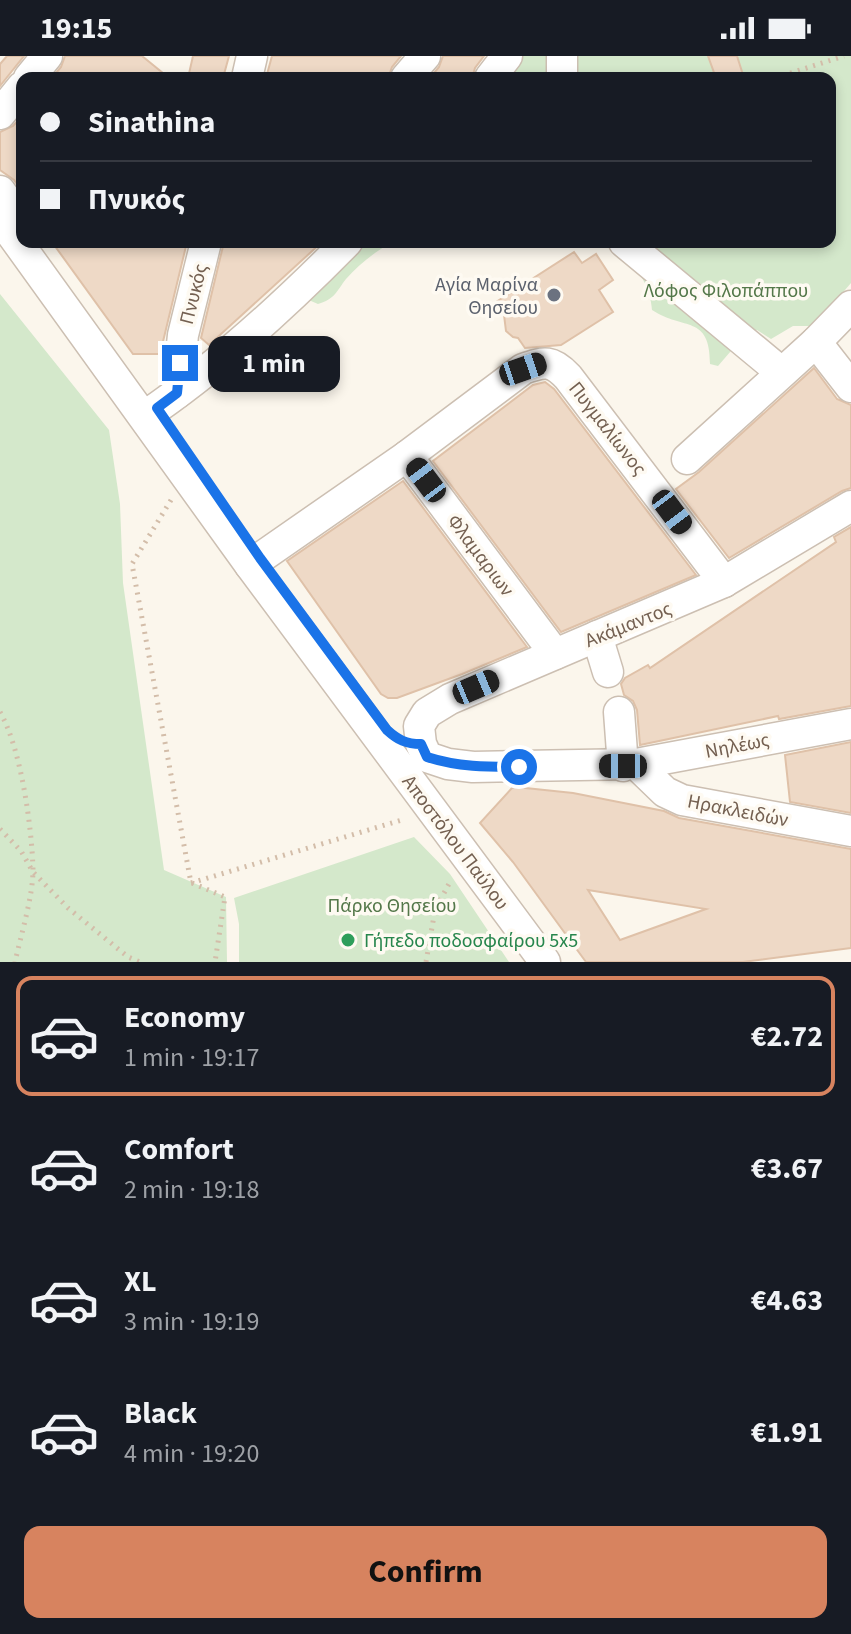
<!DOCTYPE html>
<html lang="en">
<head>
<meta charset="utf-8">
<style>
	body { margin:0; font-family:"Source Sans 3",sans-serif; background:#20242c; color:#f1f3f6; height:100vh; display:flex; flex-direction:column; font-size:30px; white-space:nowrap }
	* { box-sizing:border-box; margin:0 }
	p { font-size:26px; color:#9ea1a6 }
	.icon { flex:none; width:44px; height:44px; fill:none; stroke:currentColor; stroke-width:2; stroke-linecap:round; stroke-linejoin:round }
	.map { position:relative; height:906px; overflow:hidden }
	.sheet { display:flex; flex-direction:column; background:#171b24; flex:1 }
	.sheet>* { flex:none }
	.top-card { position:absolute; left:16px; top:16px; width:820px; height:176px; border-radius:16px; box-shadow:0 4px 12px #0003; display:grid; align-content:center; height:176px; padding:0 24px; background:#171b24 }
	.end { position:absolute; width:36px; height:36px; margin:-18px; border:10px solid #1a73e8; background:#fff; box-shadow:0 0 0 4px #fff }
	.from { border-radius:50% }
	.bubble { position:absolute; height:56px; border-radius:16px; background:#171b24; box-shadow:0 4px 12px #0003; font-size:26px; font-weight:700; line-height:56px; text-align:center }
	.car { position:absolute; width:24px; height:48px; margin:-24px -12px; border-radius:10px; box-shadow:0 0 6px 2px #0007; background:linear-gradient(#222 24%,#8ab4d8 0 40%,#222 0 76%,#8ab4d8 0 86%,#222 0) }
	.top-card b { display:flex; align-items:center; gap:28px; height:76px; font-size:30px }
	.top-card b+b { border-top:2px solid #363941 }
	.top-card i { width:20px; height:20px; background:#f1f3f6 }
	ul { padding:14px 0 0; list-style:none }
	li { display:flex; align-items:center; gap:24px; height:120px; margin:0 16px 12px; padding:0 8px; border:4px solid transparent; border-radius:16px }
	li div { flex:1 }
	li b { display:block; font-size:30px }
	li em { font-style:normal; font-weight:700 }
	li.current { border-color:#d7835f }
	li>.icon { width:72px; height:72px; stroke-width:1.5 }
	.cta { display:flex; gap:16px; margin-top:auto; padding:16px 24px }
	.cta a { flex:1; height:92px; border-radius:16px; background:#d7835f; color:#111; font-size:32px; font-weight:700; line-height:92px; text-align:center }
	.status { display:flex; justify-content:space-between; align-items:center; height:56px; padding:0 40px; background:#171b24; direction:ltr }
	.status svg { height:22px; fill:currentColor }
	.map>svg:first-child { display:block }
	.green { fill:#d4e8cb }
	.building { fill:#eed9c6; stroke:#dfc1a8; stroke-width:2; fill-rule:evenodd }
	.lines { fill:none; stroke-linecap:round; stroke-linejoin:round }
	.minor-casing { stroke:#ccbfb2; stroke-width:33 }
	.path { stroke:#d3bda9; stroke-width:5; stroke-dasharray:2 6; stroke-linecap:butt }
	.minor { stroke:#fff; stroke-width:30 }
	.route { stroke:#1a73e8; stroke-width:10 }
	.worship-dot { fill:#6b7280; stroke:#fefaf2; stroke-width:3 }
	.leisure-dot { fill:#2e9e5b; stroke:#fefaf2; stroke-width:3 }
	.labels { text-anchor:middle; stroke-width:7; stroke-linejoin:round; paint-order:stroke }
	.worship-label { font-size:20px; fill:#5b616d; stroke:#fefaf2; text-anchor:end }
	.park-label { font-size:20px; fill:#54784a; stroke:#fefaf2 }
	.street-label { font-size:20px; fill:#746051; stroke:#fefaf2 }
	.leisure-label { font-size:20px; fill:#27864d; stroke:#fefaf2; text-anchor:start }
</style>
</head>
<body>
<div class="status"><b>19:15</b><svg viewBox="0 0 49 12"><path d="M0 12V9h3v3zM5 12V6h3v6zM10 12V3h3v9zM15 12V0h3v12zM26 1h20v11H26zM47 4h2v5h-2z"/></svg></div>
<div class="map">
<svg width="851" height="906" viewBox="0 0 851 906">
	<rect width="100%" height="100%" fill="#fbf6ec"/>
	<!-- green -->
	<g class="green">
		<path d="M520,0h34l-1,22h-48z"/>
		<path d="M570,0h281v227l-37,43h-21l-22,13 -14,-9h-8l-31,36 -8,-2c0,-50 -26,-33 -58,-54 -2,-29 -20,-48 -40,-68h218v-164h-260z"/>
		<path d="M361,186h31c-17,10 -33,22 -46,37 -10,13 -11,20 -28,25l-14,-6z"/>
		<path d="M0,238l109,136 11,74 3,79 41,287 62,27 1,65h-227z"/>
		<path d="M414,781l36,37 59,88h-270v-38l-5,-26z"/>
	</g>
	<!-- building -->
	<g class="building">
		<path d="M7,0h17l-24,30v-22z"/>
		<path d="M65,0h77l27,22h-117l9,-11z"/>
		<path d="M193,0h36l-6,22h-35z"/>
		<path d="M272,0h129l-9,11 -4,11h-122z"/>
		<path d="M443,0h41l-9,12 -3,10h-42l9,-11z"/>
		<path d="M708,0h29l7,22h-28z"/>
		<path d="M22,60v75l-8,-11 -14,-10v-38l13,-6z"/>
		<path d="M52,186h135l-27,112h-27z"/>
		<path d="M224,186h98l-113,103 -8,-7z"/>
		<path d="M574,196l8,11 14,-9 17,26 -14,10 14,22 -52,33 -36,3 -7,-10 -5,-1 -7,-6 -2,-16 -11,-11z"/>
		<path d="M814,312l23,31 14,6v83l-9,3 -113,67 -53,-69 23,-17z"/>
		<path d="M545,326l9,7 142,186 -135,57 -128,-171 100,-76z"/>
		<path d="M403,425l124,166 -65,27 -65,24h-9l-7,-4 -94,-133z"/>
		<path d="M851,471v179l-72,13 -1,-3 -138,29 -3,-35 -4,-9 -9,-6 -3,-11 4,-6 23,-13 2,3 186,-126 -2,-5z"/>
		<path d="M851,686v71l-61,-11 -5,-47z"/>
		<path d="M516,731l57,6 91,18 15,7 172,31v99l-108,14h-157l-73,-100 -33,-39 32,-35zM588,834l118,19 -86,31z"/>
	</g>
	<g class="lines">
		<defs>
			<g id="minor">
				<path d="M562,0v22"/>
				<path d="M29,22l18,-22"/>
				<path d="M247,22l5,-22"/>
				<path d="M406,22l19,-22"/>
				<path d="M490,22l17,-22"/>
				<path d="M0,58l22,-27"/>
				<path d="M0,135l22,31"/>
				<path d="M0,162l250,347 295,397"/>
				<path d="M624,186l157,130"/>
				<path d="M816,286l35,45"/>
				<path d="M177,337l6,-58 23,-93"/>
				<path d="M145,360c74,-50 140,-111 202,-174"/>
				<path d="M407,400l148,198"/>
				<path d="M687,403l129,-117 35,-36"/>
				<path d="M851,450l-127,76 -274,117 -23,14 -8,13 2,18 6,13 21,7 25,3 163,-3 215,-40"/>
				<path d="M250,509l157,-109 116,-87c22,-8 29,-9 45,8l156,205"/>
				<path d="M597,580l11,36"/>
				<path d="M619,656l4,54"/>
				<path d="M636,708l29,28 17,8 169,31"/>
			</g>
		</defs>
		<!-- minor casing -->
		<use href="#minor" class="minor-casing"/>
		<!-- path -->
		<g class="path">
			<path d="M775,22l69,-22"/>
			<path d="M171,444l-39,64 59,319"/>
			<path d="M0,656c21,36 32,116 33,158 0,26 -12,65 -18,92"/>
			<path d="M0,773l21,22 12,21 35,36 60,49 12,5"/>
			<path d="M191,827l214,-64"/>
			<path d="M192,827l33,14 -10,65"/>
			<path d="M426,906l9,-52 16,-30"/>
		</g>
		<!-- minor -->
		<use href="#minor" class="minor"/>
	</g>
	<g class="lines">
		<!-- route -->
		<path class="route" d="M180,307l-3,30 -20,15 103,150 127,172c11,10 19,14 34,14l6,13c31,10 60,10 92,10"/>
	</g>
	<!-- markers -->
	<circle class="worship-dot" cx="554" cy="239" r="8"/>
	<circle class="leisure-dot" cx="348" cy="884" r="8"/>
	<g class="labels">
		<!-- worship labels -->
		<g class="worship-label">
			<text x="538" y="235">Αγία Μαρίνα<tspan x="538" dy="23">Θησείου</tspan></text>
		</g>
		<!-- park labels -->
		<g class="park-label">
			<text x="726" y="241">Λόφος Φιλοπάππου</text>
			<text x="392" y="856">Πάρκο Θησείου</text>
		</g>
		<!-- street labels -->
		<g class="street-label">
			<text transform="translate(193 238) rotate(-76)" y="7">Πνυκός</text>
			<text transform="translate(608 372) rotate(52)" y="7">Πυγμαλίωνος</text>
			<text transform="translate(481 499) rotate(53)" y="7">Φλαμαριων</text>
			<text transform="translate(628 568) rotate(-22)" y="7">Ακάμαντος</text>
			<text transform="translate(737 689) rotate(-11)" y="7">Νηλέως</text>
			<text transform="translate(738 754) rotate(11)" y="7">Ηρακλειδών</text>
			<text transform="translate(456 786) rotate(53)" y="7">Αποστόλου Παύλου</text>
		</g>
		<!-- leisure labels -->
		<g class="leisure-label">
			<text x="364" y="891">Γήπεδο ποδοσφαίρου 5x5</text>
		</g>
	</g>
</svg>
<i class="end from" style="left:519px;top:711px"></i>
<i class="end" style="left:180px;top:307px"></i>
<div class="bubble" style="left:208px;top:280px;width:132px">1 min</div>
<i class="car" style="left:523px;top:313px;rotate:71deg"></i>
<i class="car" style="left:426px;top:424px;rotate:323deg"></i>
<i class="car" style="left:672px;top:456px;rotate:143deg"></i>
<i class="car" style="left:476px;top:631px;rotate:67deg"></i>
<i class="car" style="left:623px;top:710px;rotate:270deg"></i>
<div class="top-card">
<b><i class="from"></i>Sinathina</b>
<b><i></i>Πνυκός</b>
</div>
</div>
<section class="sheet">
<ul>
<li class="current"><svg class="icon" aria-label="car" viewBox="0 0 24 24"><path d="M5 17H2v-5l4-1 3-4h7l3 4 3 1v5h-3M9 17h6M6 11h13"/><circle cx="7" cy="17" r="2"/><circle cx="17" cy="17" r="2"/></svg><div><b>Economy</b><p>1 min · 19:17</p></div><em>€2.72</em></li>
<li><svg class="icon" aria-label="car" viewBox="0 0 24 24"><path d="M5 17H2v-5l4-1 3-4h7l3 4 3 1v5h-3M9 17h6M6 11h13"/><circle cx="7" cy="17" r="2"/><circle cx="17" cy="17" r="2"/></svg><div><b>Comfort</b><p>2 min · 19:18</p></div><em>€3.67</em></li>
<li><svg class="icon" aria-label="car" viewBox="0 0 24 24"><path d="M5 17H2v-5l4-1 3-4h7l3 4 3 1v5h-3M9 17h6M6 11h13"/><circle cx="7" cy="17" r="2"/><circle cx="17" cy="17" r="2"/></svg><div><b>XL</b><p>3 min · 19:19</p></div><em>€4.63</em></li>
<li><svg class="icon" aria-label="car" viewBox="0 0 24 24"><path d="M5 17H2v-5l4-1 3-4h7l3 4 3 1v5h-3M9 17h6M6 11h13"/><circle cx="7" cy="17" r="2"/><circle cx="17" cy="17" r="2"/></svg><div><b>Black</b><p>4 min · 19:20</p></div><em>€1.91</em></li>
</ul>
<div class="cta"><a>Confirm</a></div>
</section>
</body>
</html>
